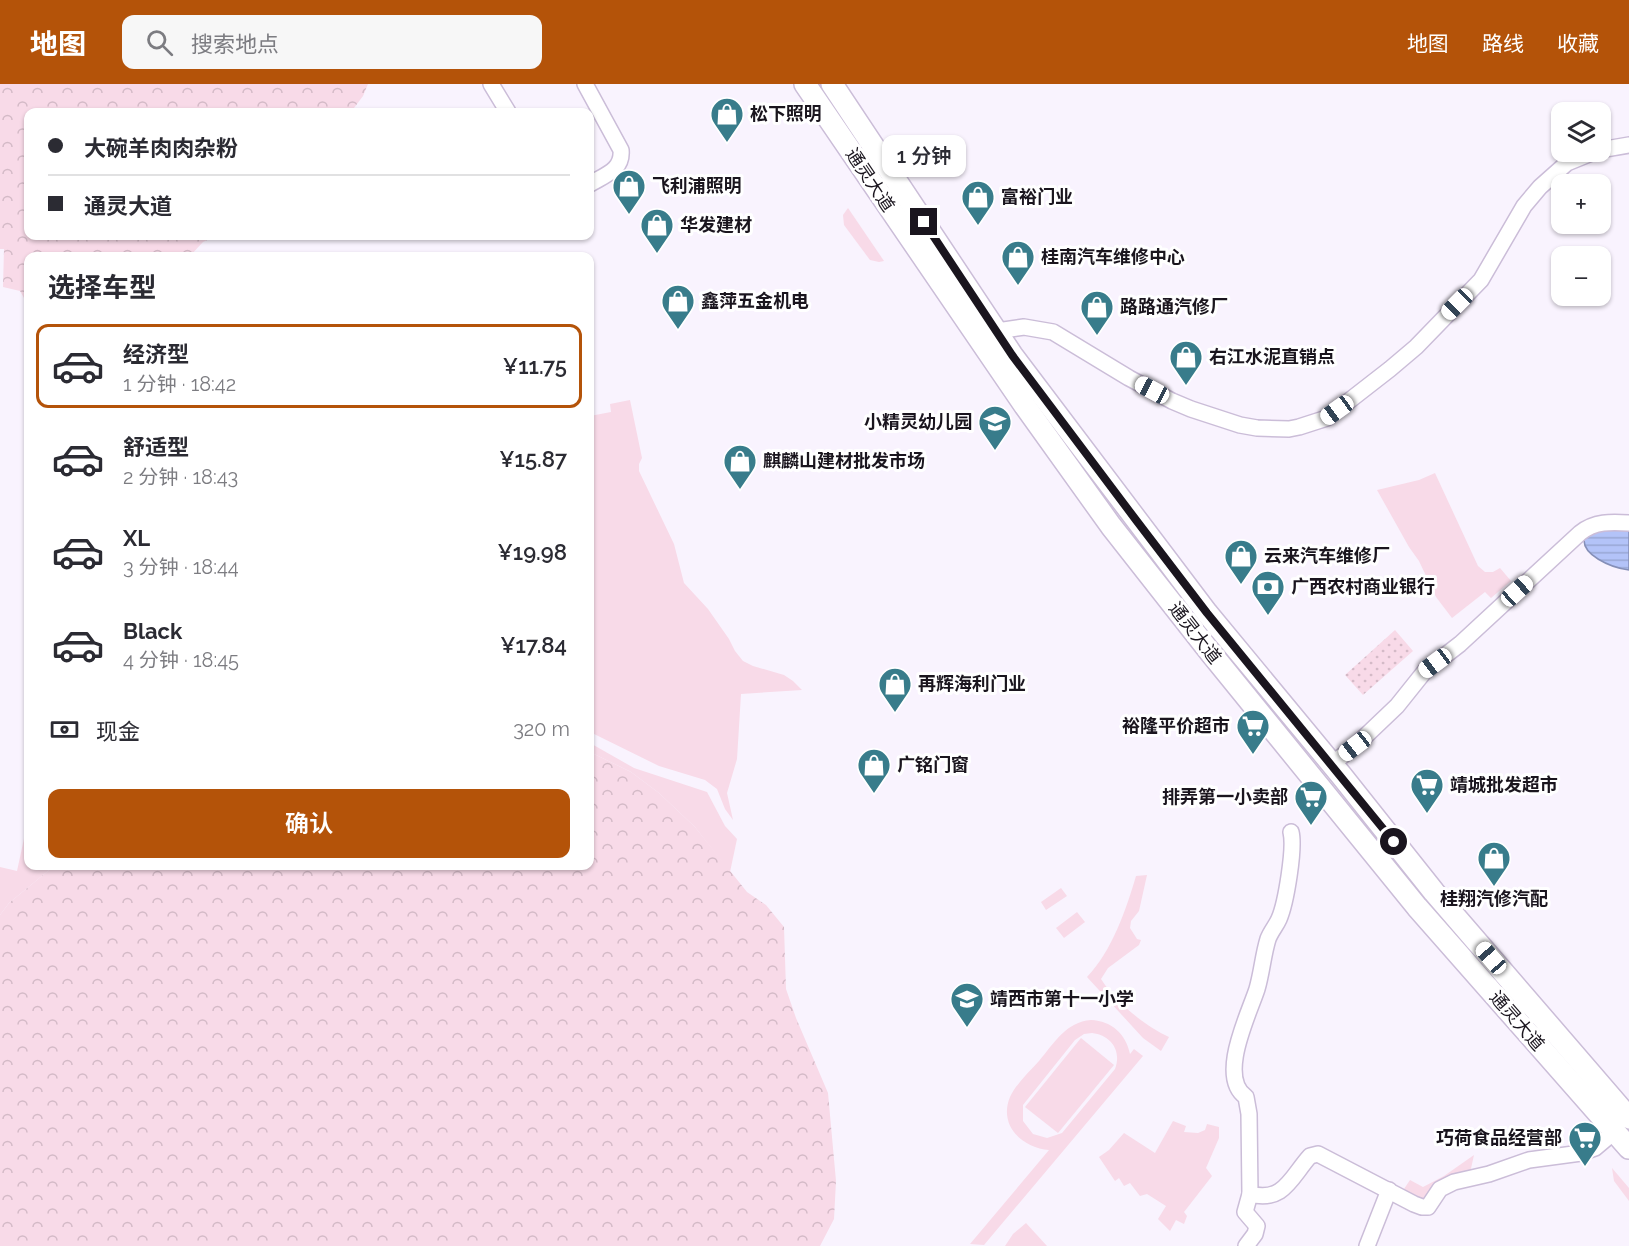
<!DOCTYPE html>
<html lang="zh">
<head>
<meta charset="utf-8">
<style>
	body { margin:0; font-family:Raleway,"Noto Sans SC",sans-serif; background:#f7f7f7; color:#2b2b33; height:100vh; display:flex; flex-direction:column; font-size:22px; white-space:nowrap }
	* { box-sizing:border-box; margin:0 }
	p { font-size:20px; color:#7c7c81 }
	.icon { flex:none; width:33px; height:33px; fill:none; stroke:currentColor; stroke-width:2; stroke-linecap:round; stroke-linejoin:round }
	.map { position:relative; flex:1; overflow:hidden }
	.panel { position:absolute; left:24px; top:168px; width:570px; height:618px; display:flex; flex-direction:column; background:#fff; border-radius:12px; box-shadow:0 2px 4px #0004 }
	.panel>* { flex:none }
	.banner { position:absolute; left:24px; top:24px; width:570px; height:132px; border-radius:12px; box-shadow:0 2px 4px #0004; display:grid; align-content:center; height:132px; padding:0 24px; background:#fff }
	.tools { position:absolute; left:1551px; top:18px; display:grid; gap:12px }
	.tools a { display:grid; place-items:center; width:60px; height:60px; border-radius:12px; background:#fff; box-shadow:0 2px 4px #0004; font-size:30px }
	.end { position:absolute; width:27px; height:27px; margin:-14px; border:8px solid #1a151e; background:#fff; box-shadow:0 0 0 3px #fff }
	.from { border-radius:50% }
	.bubble { position:absolute; height:42px; border-radius:12px; background:#fff; box-shadow:0 2px 4px #0004; font-size:20px; font-weight:600; line-height:42px; text-align:center }
	.car { position:absolute; width:18px; height:36px; margin:-18px -9px; border-radius:8px; box-shadow:0 0 4px 2px #0007; background:linear-gradient(#fff 24%,#345 0 40%,#fff 0 76%,#345 0 86%,#fff 0) }
	.banner b { display:flex; align-items:center; gap:21px; height:57px; font-size:22px }
	.banner b+b { border-top:2px solid #e1e1e2 }
	.banner i { width:15px; height:15px; background:#2b2b33 }
	ul { padding:0; list-style:none }
	li { display:flex; align-items:center; gap:18px; height:84px; margin:0 12px 9px; padding:0 12px; border:3px solid transparent; border-radius:12px }
	li div { flex:1 }
	li b { display:block; font-size:22px }
	li em { font-style:normal; font-weight:600 }
	li.active { border-color:#b45309 }
	li>.icon { width:54px; height:54px; stroke-width:1.5 }
	h2 { padding:0 24px; font-size:27px; line-height:72px }
	.pay { display:flex; align-items:center; gap:15px; height:66px; padding:0 24px; font-size:22px }
	.pay p { margin-inline-start:auto }
	.cta { display:flex; gap:12px; margin-top:auto; padding:12px 24px }
	.cta a { flex:1; height:69px; border-radius:12px; background:#b45309; color:#fff; font-size:24px; font-weight:600; line-height:69px; text-align:center }
	header { display:flex; align-items:center; gap:36px; box-sizing:border-box; height:84px; padding:0 30px; background:#b45309; color:#fff }
	header strong { font-size:28px }
	nav { display:flex; gap:33px; margin-inline-start:auto; font-size:21px }
	.search { width:420px; height:54px; background:#f7f7f7; display:flex; align-items:center; gap:15px; box-sizing:border-box; padding:0 21px; border-radius:12px; color:#7c7c81; font-size:22px }
	.map>svg:first-child { display:block }
	.green { fill:#f8dae8; fill-rule:evenodd }
	.forest { fill:url(#forest-crowns) }
	.park { fill:url(#park-dots) }
	.water { fill:url(#water-rules); stroke:#858fb7; stroke-width:1.5 }
	.lines { fill:none; stroke-linecap:round; stroke-linejoin:round }
	.street-casing { stroke:#cbbdd8; stroke-width:18 }
	.secondary-casing { stroke:#cbbdd8; stroke-width:24 }
	.street { stroke:#fff; stroke-width:15 }
	.secondary { stroke:#fff; stroke-width:21 }
	.route { stroke:#1a151e; stroke-width:8 }
	.labels { text-anchor:middle; stroke-width:6; stroke-linejoin:round; paint-order:stroke }
	.poi-label { font-size:18px; font-weight:bold; fill:#1a151e; stroke:#fff; text-anchor:start }
	.street-label { font-size:18px; fill:#1a151e; stroke:#fff }
</style>
</head>
<body>
<header>
<strong>地图</strong>
<div class="search"><svg class="icon" aria-label="search" viewBox="0 0 24 24"><circle cx="10" cy="10" r="6"/><path d="M15 15l6 6"/></svg>搜索地点</div>
<nav><a>地图</a><a>路线</a><a>收藏</a></nav>
</header>
<div class="map">
<svg width="1629" height="1162" viewBox="0 0 1629 1162">
	<defs>
		<pattern id="forest-crowns" width="20" height="18" patternUnits="userSpaceOnUse" patternTransform="scale(1.5)"><rect width="20" height="18" fill="#f8dae8"/><path d="M2 6a3 3 0 1 1 6 0M12 15a3 3 0 1 1 6 0" fill="none" stroke="#d4bac7"/></pattern>
		<pattern id="park-dots" width="8" height="8" patternUnits="userSpaceOnUse" patternTransform="scale(1.5)"><rect width="8" height="8" fill="#f8dae8"/><path d="M2 2h.1M6 6h.1" fill="none" stroke="#d4bac7" stroke-width="1.8" stroke-linecap="round"/></pattern>
		<pattern id="water-rules" width="6" height="5" patternUnits="userSpaceOnUse" patternTransform="scale(1.5)"><rect width="6" height="5" fill="#b3c3f8"/><path d="M0 2.5h6" fill="none" stroke="#99a7d4"/></pattern>
	</defs>
	<rect width="100%" height="100%" fill="#f9f3fe"/>
	<!-- green -->
	<g class="green">
		<path d="M848,124l36,53 -5,1 -9,-2 -26,-35 -1,-10z"/>
		<path d="M630,316l12,58 -3,6v7l35,73 10,39 24,26 21,30 6,12 8,10 10,5 31,9 9,6 9,9 -61,4 -4,65 -10,34 6,27 -8,-11 -8,-20 -12,-9 -46,-14 -69,-34v-316l21,-4 -1,-8z"/>
		<path d="M1435,389l43,93 7,6h8l7,-4 11,13 -20,17 -6,-6 -33,26 -16,-21 -17,-36 -10,-14 -32,-57 42,-10z"/>
		<path d="M590,659l44,25 73,24 18,34 12,13 -7,33 -35,-45 -36,-34 -28,-21 -41,-20z"/>
		<path d="M25,750l3,2v30h26l-45,37 -9,12v-48l17,4z"/>
		<path d="M1147,791l-8,36 -8,10 -1,7 7,11 4,1 -2,5 -31,23 -7,11c14,23 44,47 68,58l-8,14 -18,-13 -56,-61c25,-26 39,-67 49,-101z"/>
		<path d="M1061,804l6,8 -21,14 -5,-8z"/>
		<path d="M1077,828l8,10 -21,16 -8,-10z"/>
		<path d="M1091,936c21,1 35,14 39,34l4,-5 9,7 -159,189 -14,-1 79,-94c-26,-2 -51,-24 -39,-53 6,-13 19,-25 29,-36 15,-18 27,-39 52,-41zM1092,949c19,2 30,18 23,36l-53,64 -15,5 -14,-4 -10,-13v-16l52,-65 9,-6z"/>
		<path d="M1081,954l33,27 -56,68 -33,-26z"/>
		<path d="M1173,1037l13,5 -2,6 14,1 7,-3 2,-6 12,3v11l-13,30 6,8 -28,36 3,4 -3,8 -8,-4 -6,11 -12,-12 8,-13 -19,-12 -7,2 -10,-13 -6,3 -5,-8 -4,3 -16,-24 10,-7 15,-17 31,20z"/>
		<path d="M1474,1071l-4,18 -36,16 -12,10h-6l-14,-7 8,-12 13,7 21,-11z"/>
		<path d="M1612,1084l17,20v13l-15,-20z"/>
		<path d="M1026,1139l21,23h-42l8,-12z"/>
	</g>
	<!-- forest -->
	<g class="forest">
		<path d="M0,0h368l-5,12 -12,16h-323v124h188l-13,6 -13,14h-162v49l-8,-14 -17,-4 1,-38h-4z"/>
		<path d="M590,668l41,20 28,21 36,34 52,65 19,13 18,22 2,62 10,29 32,75 8,88 -2,38 -14,27h-820v-331l9,-12 45,-37h536z"/>
	</g>
	<!-- park -->
	<path class="park" d="M1395,546l18,21 -50,44 -18,-20z"/>
	<!-- water -->
	<path class="water" d="M1602,445l27,1v40c-16,-2 -51,-15 -44,-35z"/>
	<g class="lines">
		<defs>
			<g id="street">
				<path d="M491,0l17,28"/>
				<path d="M585,0l36,66c2,20 -16,25 -31,34"/>
				<path d="M1600,66l29,-5"/>
				<path d="M997,247l27,-4 29,5 76,46 43,23 19,8 49,16 17,3 32,1 10,-2 28,-9 63,-49 26,-22 65,-67 43,-74 16,-19 27,-24 27,-11"/>
				<path d="M1332,680l23,-18 42,-40 28,-35 35,-27 120,-111c15,-12 31,-11 49,-10"/>
				<path d="M1250,1110c34,9 41,-17 60,-38l8,-2 96,50 8,3h6l12,-18 14,-7 35,-8 40,-14 52,-7 14,-5 19,-16"/>
				<path d="M1246,1162l9,-12 2,-8 -12,-14 5,-18 -1,-80 -3,-17c-29,-20 3,-83 11,-108 5,-17 6,-34 11,-50 3,-8 8,-13 11,-20 7,-16 16,-71 12,-87"/>
				<path d="M1367,1162l22,-56"/>
			</g>
			<g id="secondary">
				<path d="M805,0l220,322 86,120 99,126 207,255 212,241"/>
				<path d="M832,0l180,271 195,258 134,162 93,117 195,226"/>
			</g>
		</defs>
		<!-- street casing -->
		<use href="#street" class="street-casing"/>
		<!-- secondary casing -->
		<use href="#secondary" class="secondary-casing"/>
		<!-- street -->
		<use href="#street" class="street"/>
		<!-- secondary -->
		<use href="#secondary" class="secondary"/>
	</g>
	<g class="lines">
		<!-- route -->
		<path class="route" d="M924,138l88,133 124,165 71,93 187,229"/>
	</g>
	<!-- icons -->
	<defs>
		<symbol id="shop-pin" viewBox="-11 -11 22 30"><path d="M0 17L-7.5 6A9.5 9.5 0 1 1 7.5 6Z" fill="#387c8b" stroke="#fff"/><path d="M-5-2.5h2.3a2.7 3.5 0 0 1 5.4 0H5L5.5 6h-11ZM-1.5-2.5h3a1.5 2.3 0 0 0-3 0Z" fill="#fff"/></symbol>
		<symbol id="school-pin" viewBox="-11 -11 22 30"><path d="M0 17L-7.5 6A9.5 9.5 0 1 1 7.5 6Z" fill="#387c8b" stroke="#fff"/><path d="M0-5L7-2L0 1L-7-2ZM-4 1L0 2.5L4 1V4Q0 6-4 4Z" fill="#fff"/></symbol>
		<symbol id="bank-pin" viewBox="-11 -11 22 30"><path d="M0 17L-7.5 6A9.5 9.5 0 1 1 7.5 6Z" fill="#387c8b" stroke="#fff"/><path d="M-6-4H6V4H-6ZM0-2.3a2.3 2.3 0 1 0 0 4.6a2.3 2.3 0 1 0 0-4.6Z" fill="#fff"/></symbol>
		<symbol id="supermarket-pin" viewBox="-11 -11 22 30"><path d="M0 17L-7.5 6A9.5 9.5 0 1 1 7.5 6Z" fill="#387c8b" stroke="#fff"/><path d="M-6-5.5h2.5l.6 2H6L4.5 2H-2.5L-4.4-4H-6ZM-1.5 3.2a1.3 1.3 0 1 0 .1 0ZM3 3.2a1.3 1.3 0 1 0 .1 0Z" fill="#fff"/></symbol>
	</defs>
	<g fill-rule="evenodd">
		<use href="#shop-pin" x="708" y="11" width="38" height="52"/>
		<use href="#shop-pin" x="610" y="83" width="38" height="52"/>
		<use href="#shop-pin" x="959" y="94" width="38" height="52"/>
		<use href="#shop-pin" x="638" y="122" width="38" height="52"/>
		<use href="#shop-pin" x="999" y="154" width="38" height="52"/>
		<use href="#shop-pin" x="659" y="198" width="38" height="52"/>
		<use href="#shop-pin" x="1078" y="204" width="38" height="52"/>
		<use href="#shop-pin" x="1167" y="254" width="38" height="52"/>
		<use href="#school-pin" x="976" y="319" width="38" height="52"/>
		<use href="#shop-pin" x="721" y="358" width="38" height="52"/>
		<use href="#shop-pin" x="1222" y="453" width="38" height="52"/>
		<use href="#bank-pin" x="1249" y="484" width="38" height="52"/>
		<use href="#shop-pin" x="876" y="581" width="38" height="52"/>
		<use href="#supermarket-pin" x="1234" y="623" width="38" height="52"/>
		<use href="#shop-pin" x="855" y="662" width="38" height="52"/>
		<use href="#supermarket-pin" x="1408" y="682" width="38" height="52"/>
		<use href="#supermarket-pin" x="1292" y="694" width="38" height="52"/>
		<use href="#shop-pin" x="1475" y="755" width="38" height="52"/>
		<use href="#school-pin" x="948" y="896" width="38" height="52"/>
		<use href="#supermarket-pin" x="1566" y="1035" width="38" height="52"/>
	</g>
	<g class="labels">
		<!-- poi labels -->
		<g class="poi-label">
			<text x="750" y="36">松下照明</text>
			<text x="652" y="108">飞利浦照明</text>
			<text x="1001" y="119">富裕门业</text>
			<text x="680" y="147">华发建材</text>
			<text x="1041" y="179">桂南汽车维修中心</text>
			<text x="701" y="223">鑫萍五金机电</text>
			<text x="1120" y="229">路路通汽修厂</text>
			<text x="1209" y="279">右江水泥直销点</text>
			<text x="972" y="344" text-anchor="end">小精灵幼儿园</text>
			<text x="763" y="383">麒麟山建材批发市场</text>
			<text x="1264" y="478">云来汽车维修厂</text>
			<text x="1291" y="509">广西农村商业银行</text>
			<text x="918" y="606">再辉海利门业</text>
			<text x="1230" y="648" text-anchor="end">裕隆平价超市</text>
			<text x="897" y="687">广铭门窗</text>
			<text x="1450" y="707">靖城批发超市</text>
			<text x="1288" y="719" text-anchor="end">排弄第一小卖部</text>
			<text x="1494" y="821" text-anchor="middle">桂翔汽修汽配</text>
			<text x="990" y="921">靖西市第十一小学</text>
			<text x="1562" y="1060" text-anchor="end">巧荷食品经营部</text>
		</g>
		<!-- street labels -->
		<g class="street-label">
			<text transform="translate(870 96) rotate(56)" y="6">通灵大道</text>
			<text transform="translate(1195 549) rotate(52)" y="6">通灵大道</text>
			<text transform="translate(1517 937) rotate(49)" y="6">通灵大道</text>
		</g>
	</g>
</svg>
<div class="tools">
<a><svg class="icon" aria-label="layers" viewBox="0 0 24 24"><path d="M12 4l9 5-9 5-9-5zM3 14l9 5 9-5"/></svg></a>
<a>+</a>
<a>−</a>
</div>
<i class="end from" style="left:1394px;top:758px"></i>
<i class="end" style="left:924px;top:138px"></i>
<div class="bubble" style="left:882px;top:51px;width:84px">1 分钟</div>
<i class="car" style="left:1457px;top:220px;rotate:225deg"></i>
<i class="car" style="left:1152px;top:306px;rotate:298deg"></i>
<i class="car" style="left:1337px;top:326px;rotate:234deg"></i>
<i class="car" style="left:1517px;top:507px;rotate:48deg"></i>
<i class="car" style="left:1435px;top:579px;rotate:233deg"></i>
<i class="car" style="left:1355px;top:662px;rotate:232deg"></i>
<i class="car" style="left:1491px;top:874px;rotate:319deg"></i>
<div class="banner">
<b><i class="from"></i>大碗羊肉肉杂粉</b>
<b><i></i>通灵大道</b>
</div>
<section class="panel">
<h2>选择车型</h2>
<ul>
<li class="active"><svg class="icon" aria-label="car" viewBox="0 0 24 24"><path d="M5 17H2v-5l4-1 3-4h7l3 4 3 1v5h-3M9 17h6M6 11h13"/><circle cx="7" cy="17" r="2"/><circle cx="17" cy="17" r="2"/></svg><div><b>经济型</b><p>1 分钟 · 18:42</p></div><em>¥11.75</em></li>
<li><svg class="icon" aria-label="car" viewBox="0 0 24 24"><path d="M5 17H2v-5l4-1 3-4h7l3 4 3 1v5h-3M9 17h6M6 11h13"/><circle cx="7" cy="17" r="2"/><circle cx="17" cy="17" r="2"/></svg><div><b>舒适型</b><p>2 分钟 · 18:43</p></div><em>¥15.87</em></li>
<li><svg class="icon" aria-label="car" viewBox="0 0 24 24"><path d="M5 17H2v-5l4-1 3-4h7l3 4 3 1v5h-3M9 17h6M6 11h13"/><circle cx="7" cy="17" r="2"/><circle cx="17" cy="17" r="2"/></svg><div><b>XL</b><p>3 分钟 · 18:44</p></div><em>¥19.98</em></li>
<li><svg class="icon" aria-label="car" viewBox="0 0 24 24"><path d="M5 17H2v-5l4-1 3-4h7l3 4 3 1v5h-3M9 17h6M6 11h13"/><circle cx="7" cy="17" r="2"/><circle cx="17" cy="17" r="2"/></svg><div><b>Black</b><p>4 分钟 · 18:45</p></div><em>¥17.84</em></li>
</ul>
<div class="pay"><svg class="icon" aria-label="cash" viewBox="0 0 24 24"><path d="M3 7h18v10H3z"/><circle cx="12" cy="12" r="2"/></svg>现金<p>320 m</p></div>
<div class="cta"><a>确认</a></div>
</section>
</div>
</body>
</html>
